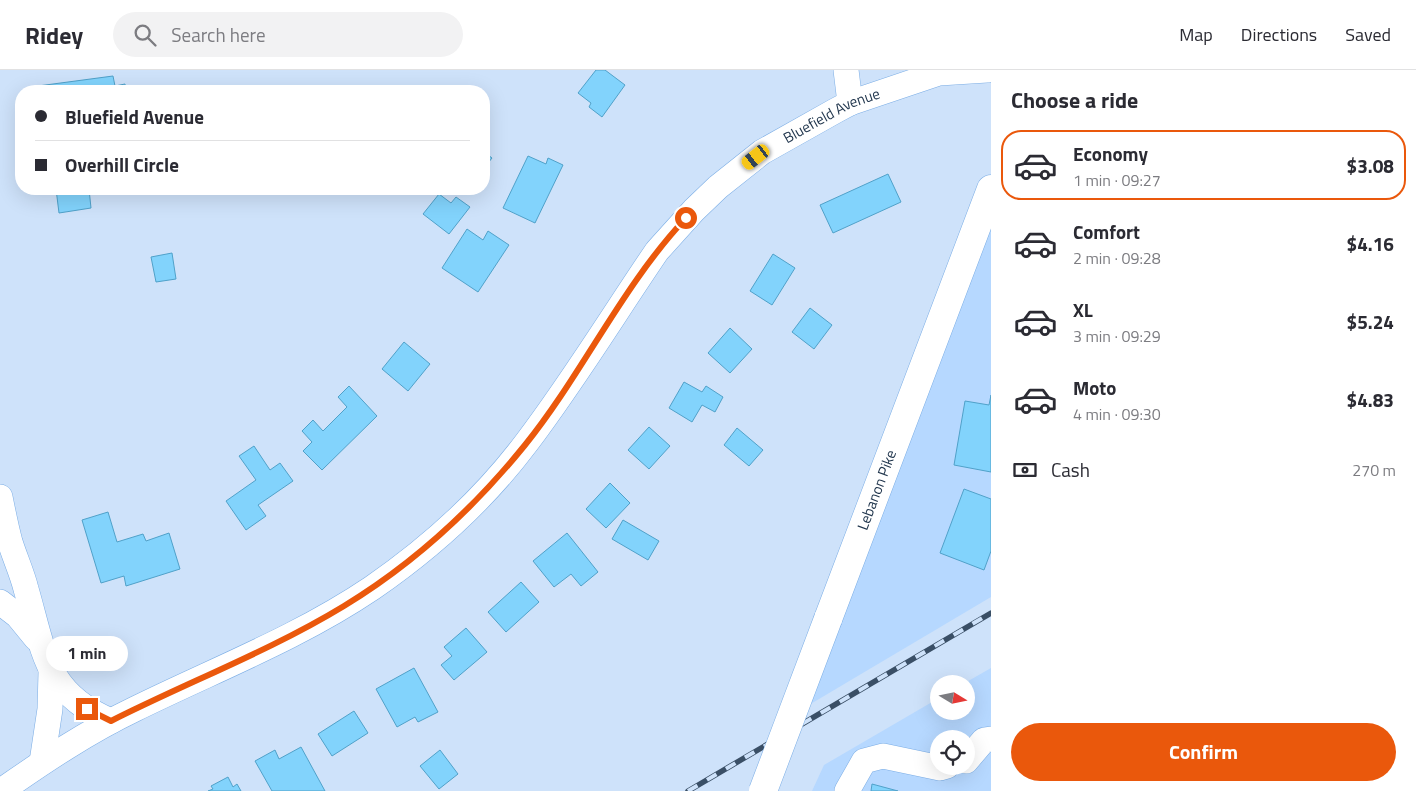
<!DOCTYPE html>
<html lang="en">
<head>
<meta charset="utf-8">
<style>
	body { margin:0; font-family:"Titillium Web",sans-serif; background:#f2f2f3; color:#2b2b33; height:100vh; display:flex; flex-direction:column; font-size:19px; white-space:nowrap }
	* { box-sizing:border-box; margin:0 }
	p { font-size:16px; color:#7c7c81 }
	.icon { flex:none; width:28px; height:28px; fill:none; stroke:currentColor; stroke-width:2; stroke-linecap:round; stroke-linejoin:round }
	.map { position:relative; flex:1; overflow:hidden }
	.sheet { display:flex; flex-direction:column; background:#fff; width:425px }
	.sheet>* { flex:none }
	.banner { position:absolute; left:15px; top:15px; width:475px; height:110px; border-radius:20px; box-shadow:0 5px 20px #0002; display:grid; align-content:center; height:110px; padding:0 20px; background:#fff }
	.needle { width:32px; rotate:100deg }
	.controls { position:absolute; left:930px; top:605px; display:grid; gap:10px }
	.controls a { display:grid; place-items:center; width:45px; height:45px; border-radius:50%; background:#fff; box-shadow:0 5px 20px #0002; font-size:25px }
	.end { position:absolute; width:22px; height:22px; margin:-11px; border:6px solid #ea580c; background:#fff; box-shadow:0 0 0 2px #fff }
	.from { border-radius:50% }
	.bubble { position:absolute; height:35px; border-radius:18px; background:#fff; box-shadow:0 5px 20px #0002; font-size:16px; font-weight:700; line-height:35px; text-align:center }
	.car { position:absolute; width:15px; height:30px; margin:-15px -8px; border-radius:6px; box-shadow:0 0 4px 1px #0007; background:linear-gradient(#f5c518 24%,#345 0 40%,#f5c518 0 76%,#345 0 86%,#f5c518 0) }
	.banner b { display:flex; align-items:center; gap:18px; height:48px; font-size:19px }
	.banner b+b { border-top:1px solid #e1e1e2 }
	.banner i { width:12px; height:12px; background:#2b2b33 }
	ul { padding:0; list-style:none }
	li { display:flex; align-items:center; gap:15px; height:70px; margin:0 10px 8px; padding:0 10px; border:2px solid transparent; border-radius:20px }
	li div { flex:1 }
	li b { display:block; font-size:19px }
	li em { font-style:normal; font-weight:700 }
	li.on { border-color:#ea580c }
	li>.icon { width:45px; height:45px; stroke-width:1.5 }
	h2 { padding:0 20px; font-size:22px; line-height:60px }
	.pay { display:flex; align-items:center; gap:12px; height:55px; padding:0 20px; font-size:19px }
	.pay p { margin-inline-start:auto }
	.primary-button { display:flex; gap:10px; margin-top:auto; padding:10px 20px }
	.primary-button a { flex:1; height:58px; border-radius:30px; background:#ea580c; color:#fff; font-size:20px; font-weight:700; line-height:58px; text-align:center }
	header { display:flex; align-items:center; gap:30px; box-sizing:border-box; height:70px; padding:0 25px; background:#fff; border-bottom:1px solid #e1e1e2 }
	header strong { font-size:24px }
	nav { display:flex; gap:28px; margin-inline-start:auto; font-size:18px }
	.search { width:350px; height:45px; background:#f2f2f3; display:flex; align-items:center; gap:12px; box-sizing:border-box; padding:0 18px; border-radius:28px; color:#7c7c81; font-size:19px }
	main { display:flex; flex:1; min-height:0 }
	.map>svg:first-child { display:block }
	.built { fill:#b6d8ff; fill-rule:evenodd }
	.building { fill:#82d3fc; stroke:#50a1c9 }
	.lines { fill:none; stroke-linecap:round; stroke-linejoin:round }
	.minor-casing { stroke:#7bade5; stroke-width:26 }
	.major-casing { stroke:#7bade5; stroke-width:29 }
	.minor { stroke:#fff; stroke-width:25 }
	.major { stroke:#fff; stroke-width:28 }
	.rail-casing { stroke:#3a4f66; stroke-width:5.5 }
	.rail { stroke:#cee2fa; stroke-width:4; stroke-dasharray:11; stroke-linecap:butt }
	.major-bridge-casing { stroke:#7bade5; stroke-width:29; stroke-linecap:butt }
	.major-bridge { stroke:#fff; stroke-width:28 }
	.route { stroke:#ea580c; stroke-width:6 }
	.labels { text-anchor:middle; stroke-width:5; stroke-linejoin:round; paint-order:stroke }
	.street-label { font-size:15px; fill:#22374e; stroke:#cee2fa }
</style>
</head>
<body>
<header>
<strong>Ridey</strong>
<div class="search"><svg class="icon" aria-label="search" viewBox="0 0 24 24"><circle cx="10" cy="10" r="6"/><path d="M15 15l6 6"/></svg>Search here</div>
<nav><a>Map</a><a>Directions</a><a>Saved</a></nav>
</header>
<main>
<div class="map">
<svg width="991" height="721" viewBox="0 0 991 721">
	<rect width="100%" height="100%" fill="#cee2fa"/>
	<!-- built -->
	<g class="built">
		<path d="M991,119v408l-199,118z"/>
		<path d="M991,598v123h-179l12,-26 115,-67v13h27v-27h-3zM939,669h27v27h-27z"/>
	</g>
	<!-- building -->
	<g class="building">
		<path d="M596,0h9l20,15 -23,32 -13,-10 2,-4 -13,-10z"/>
		<path d="M113,6l2,10 10,-2 1,7h-88v-5z"/>
		<path d="M484,82l8,6 -8,10z"/>
		<path d="M528,86l18,8 2,-6 15,7 -28,58 -32,-15z"/>
		<path d="M888,104l13,28 -68,31 -13,-28z"/>
		<path d="M56,119h33l2,19 -32,5z"/>
		<path d="M439,124l12,9 5,-6 14,10 -21,27 -26,-20z"/>
		<path d="M467,159l16,11 5,-9 21,14 -31,47 -36,-24z"/>
		<path d="M172,183l4,26 -20,3 -5,-25z"/>
		<path d="M773,184l22,14 -23,37 -22,-14z"/>
		<path d="M810,238l22,17 -18,24 -22,-17z"/>
		<path d="M730,258l22,21 -22,24 -22,-20z"/>
		<path d="M404,272l26,22 -22,27 -26,-22z"/>
		<path d="M684,312l18,10 4,-6 17,11 -8,15 -13,-7 -10,17 -23,-14z"/>
		<path d="M349,316l28,30 -55,54 -19,-19 9,-9 -10,-11 11,-11 10,11 24,-24 -9,-10z"/>
		<path d="M991,325v77l-37,-7 11,-64 24,4z"/>
		<path d="M649,357l21,19 -21,23 -21,-19z"/>
		<path d="M737,358l26,22 -14,16 -25,-21z"/>
		<path d="M254,376l16,24 10,-7 13,18 -35,24 8,11 -20,14 -20,-29 30,-21 -17,-24z"/>
		<path d="M610,413l20,20 -24,25 -20,-19z"/>
		<path d="M964,419l27,10v52l-7,19 -44,-17z"/>
		<path d="M108,442l9,30 26,-8 3,7 23,-8 11,36 -54,17 -2,-10 -23,7 -19,-63z"/>
		<path d="M623,450l36,21 -11,19 -36,-21z"/>
		<path d="M567,463l31,39 -17,14 -10,-12 -17,13 -21,-26z"/>
		<path d="M521,512l18,20 -33,30 -18,-20z"/>
		<path d="M466,558l21,24 -33,28 -13,-15 11,-9 -8,-9z"/>
		<path d="M414,598l24,44 -20,10 -3,-5 -18,10 -21,-38z"/>
		<path d="M354,641l14,22 -36,23 -14,-22z"/>
		<path d="M301,677l24,44h-53l-17,-30 20,-11 4,9z"/>
		<path d="M440,680l18,24 -19,15 -19,-23z"/>
		<path d="M228,707l5,10 4,-3 4,7h-33l5,-2 -2,-3z"/>
		<path d="M872,714l26,7h-27z"/>
	</g>
	<g class="lines">
		<defs>
			<g id="minor">
				<path d="M846,0l4,33"/>
				<path d="M0,427c3,15 6,30 10,45 5,16 12,31 16,47 18,62 19,104 85,132"/>
				<path d="M0,532l18,14 18,22"/>
				<path d="M966,691l18,-21 7,-1"/>
				<path d="M42,692l8,-53 1,-37"/>
				<path id="s1" d="M1,721c43,-30 86,-59 134,-82 79,-39 163,-71 237,-121 58,-40 113,-90 155,-146 47,-62 87,-128 130,-191l37,-41 24,-23 44,-35 73,-41 15,-8 89,-30 48,-3"/>
				<path d="M847,721l17,-30 19,-5 57,12 7,-2"/>
			</g>
			<g id="major">
				<path id="s2" d="M828,549l163,-430"/>
			</g>
		</defs>
		<!-- minor casing -->
		<use href="#minor" class="minor-casing"/>
		<!-- major casing -->
		<use href="#major" class="major-casing"/>
		<!-- minor -->
		<use href="#minor" class="minor"/>
		<!-- major -->
		<use href="#major" class="major"/>
		<defs>
			<path id="rail" d="M688,721l303,-178"/>
		</defs>
		<!-- rail casing -->
		<use href="#rail" class="rail-casing"/>
		<!-- rail -->
		<use href="#rail" class="rail"/>
		<defs>
			<path id="major-bridge" d="M763,721l65,-172"/>
		</defs>
		<!-- major-bridge casing -->
		<use href="#major-bridge" class="major-bridge-casing"/>
		<!-- major-bridge -->
		<use href="#major-bridge" class="major-bridge"/>
	</g>
	<g class="lines">
		<!-- route -->
		<path class="route" d="M87,639l24,12c77,-39 159,-70 233,-115 69,-42 130,-98 181,-161 58,-72 97,-159 161,-227"/>
	</g>
	<g class="labels">
		<!-- street labels -->
		<g class="street-label">
			<text dy="5" stroke="none"><textPath href="#s1" startOffset="1092">Bluefield Avenue</textPath></text>
			<text dy="5" stroke="none"><textPath href="#s2" startOffset="138">Lebanon Pike</textPath></text>
		</g>
	</g>
</svg>
<div class="controls">
<a><svg class="needle" viewBox="-14 -14 28 28"><path d="M0-13l5 13h-10z" fill="#e53935"/><path d="M0 13l5-13h-10z" fill="#7c7c81"/></svg></a>
<a><svg class="icon" aria-label="locate" viewBox="0 0 24 24"><circle cx="12" cy="12" r="6"/><path d="M12 2v4M12 18v4M2 12h4M18 12h4"/></svg></a>
</div>
<i class="end from" style="left:686px;top:148px"></i>
<i class="end" style="left:87px;top:639px"></i>
<div class="bubble" style="left:46px;top:566px;width:82px">1 min</div>
<i class="car" style="left:756px;top:87px;rotate:232deg"></i>
<div class="banner">
<b><i class="from"></i>Bluefield Avenue</b>
<b><i></i>Overhill Circle</b>
</div>
</div>
<section class="sheet">
<h2>Choose a ride</h2>
<ul>
<li class="on"><svg class="icon" aria-label="car" viewBox="0 0 24 24"><path d="M5 17H2v-5l4-1 3-4h7l3 4 3 1v5h-3M9 17h6M6 11h13"/><circle cx="7" cy="17" r="2"/><circle cx="17" cy="17" r="2"/></svg><div><b>Economy</b><p>1 min · 09:27</p></div><em>$3.08</em></li>
<li><svg class="icon" aria-label="car" viewBox="0 0 24 24"><path d="M5 17H2v-5l4-1 3-4h7l3 4 3 1v5h-3M9 17h6M6 11h13"/><circle cx="7" cy="17" r="2"/><circle cx="17" cy="17" r="2"/></svg><div><b>Comfort</b><p>2 min · 09:28</p></div><em>$4.16</em></li>
<li><svg class="icon" aria-label="car" viewBox="0 0 24 24"><path d="M5 17H2v-5l4-1 3-4h7l3 4 3 1v5h-3M9 17h6M6 11h13"/><circle cx="7" cy="17" r="2"/><circle cx="17" cy="17" r="2"/></svg><div><b>XL</b><p>3 min · 09:29</p></div><em>$5.24</em></li>
<li><svg class="icon" aria-label="car" viewBox="0 0 24 24"><path d="M5 17H2v-5l4-1 3-4h7l3 4 3 1v5h-3M9 17h6M6 11h13"/><circle cx="7" cy="17" r="2"/><circle cx="17" cy="17" r="2"/></svg><div><b>Moto</b><p>4 min · 09:30</p></div><em>$4.83</em></li>
</ul>
<div class="pay"><svg class="icon" aria-label="cash" viewBox="0 0 24 24"><path d="M3 7h18v10H3z"/><circle cx="12" cy="12" r="2"/></svg>Cash<p>270 m</p></div>
<div class="primary-button"><a>Confirm</a></div>
</section>
</main>
</body>
</html>
